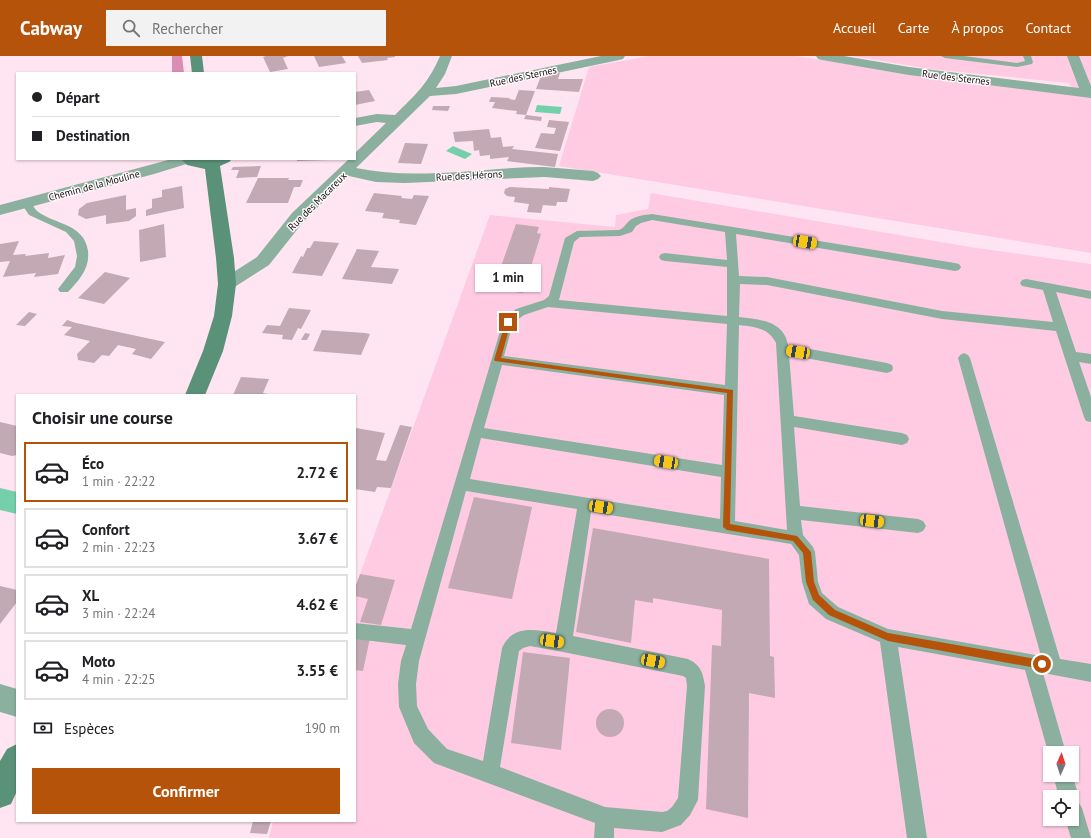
<!DOCTYPE html>
<html lang="fr">
<head>
<meta charset="utf-8">
<style>
	body { margin:0; font-family:"PT Sans",sans-serif; background:#f2f2f2; color:#202124; height:100vh; display:flex; flex-direction:column; font-size:15px; white-space:nowrap }
	* { box-sizing:border-box; margin:0 }
	p { font-size:13px; color:#757577 }
	.icon { flex:none; width:22px; height:22px; fill:none; stroke:currentColor; stroke-width:2; stroke-linecap:round; stroke-linejoin:round }
	.map { position:relative; flex:1; overflow:hidden }
	.drawer { position:absolute; left:16px; top:338px; width:340px; height:428px; display:flex; flex-direction:column; background:#fff; border-radius:0px; box-shadow:0 1px 3px #0004 }
	.drawer>* { flex:none }
	.guide { position:absolute; left:16px; top:16px; width:340px; height:88px; border-radius:0px; box-shadow:0 1px 3px #0004; display:grid; align-content:center; height:88px; padding:0 16px; background:#fff }
	.needle { width:26px; rotate:3deg }
	.fabs { position:absolute; left:1043px; top:690px; display:grid; gap:8px }
	.fabs a { display:grid; place-items:center; width:36px; height:36px; border-radius:0px; background:#fff; box-shadow:0 1px 3px #0004; font-size:20px }
	.end { position:absolute; width:18px; height:18px; margin:-9px; border:5px solid #b45309; background:#fff; box-shadow:0 0 0 2px #fff }
	.from { border-radius:50% }
	.bubble { position:absolute; height:28px; border-radius:0px; background:#fff; box-shadow:0 1px 3px #0004; font-size:13px; font-weight:800; line-height:28px; text-align:center }
	.car { position:absolute; width:12px; height:24px; margin:-12px -6px; border-radius:5px; box-shadow:0 0 3px 1px #0007; background:linear-gradient(#f5c518 24%,#345 0 40%,#f5c518 0 76%,#345 0 86%,#f5c518 0) }
	.guide b { display:flex; align-items:center; gap:14px; height:38px; font-size:15px }
	.guide b+b { border-top:1px solid #e0e0e0 }
	.guide i { width:10px; height:10px; background:#202124 }
	ul { padding:0; list-style:none }
	li { display:flex; align-items:center; gap:12px; height:60px; margin:0 8px 6px; padding:0 8px; border:2px solid #e0e0e0; border-radius:0px }
	li div { flex:1 }
	li b { display:block; font-size:15px }
	li em { font-style:normal; font-weight:800 }
	li.current { border-color:#b45309 }
	li>.icon { width:36px; height:36px; stroke-width:1.5 }
	h2 { padding:0 16px; font-size:18px; line-height:48px }
	.pay { display:flex; align-items:center; gap:10px; height:44px; padding:0 16px; font-size:15px }
	.pay p { margin-inline-start:auto }
	.primary-button { display:flex; gap:8px; margin-top:auto; padding:8px 16px }
	.primary-button a { flex:1; height:46px; border-radius:0px; background:#b45309; color:#fff; font-size:16px; font-weight:800; line-height:46px; text-align:center }
	header { display:flex; align-items:center; gap:24px; box-sizing:border-box; height:56px; padding:0 20px; background:#b45309; color:#fff }
	header strong { font-size:19px }
	nav { display:flex; gap:22px; margin-inline-start:auto; font-size:14px }
	.search { width:280px; height:36px; background:#f2f2f2; display:flex; align-items:center; gap:10px; box-sizing:border-box; padding:0 14px; border-radius:0px; color:#757577; font-size:15px }
	.map>svg:first-child { display:block }
	.green { fill:#ffcbe3; fill-rule:evenodd }
	.forest { fill:#da8eb4 }
	.water { fill:#74d0ab }
	.building { fill:#c2a9b4 }
	.lines { fill:none; stroke-linecap:round; stroke-linejoin:round }
	.service { fill:#8bb09f; fill-rule:evenodd }
	.minor { fill:#8bb09f; fill-rule:evenodd }
	.secondary { fill:#599179; fill-rule:evenodd }
	.route { fill:#b45309 }
	.labels { text-anchor:middle; stroke-width:3; stroke-linejoin:round; paint-order:stroke }
	.far-street-label { font-size:10px; fill:#150c10; stroke:#fef9fb }
</style>
</head>
<body>
<header>
<strong>Cabway</strong>
<div class="search"><svg class="icon" aria-label="search" viewBox="0 0 24 24"><circle cx="10" cy="10" r="6"/><path d="M15 15l6 6"/></svg>Rechercher</div>
<nav><a>Accueil</a><a>Carte</a><a>À propos</a><a>Contact</a></nav>
</header>
<div class="map">
<svg width="1091" height="782" viewBox="0 0 1091 782">
	<rect width="100%" height="100%" fill="#ffe5f1"/>
	<!-- green -->
	<g class="green">
		<path d="M649,0h147l152,24 126,15 -5,-12 -139,-14 -78,-13h239v197l-532,-87 30,-99z"/>
		<path d="M651,137l319,54 121,17v574h-822l4,-17h82v-233l135,-373 125,12 1,-12 32,-6zM1050,697h22v22h-22zM1050,741h22v22h-22z"/>
	</g>
	<!-- forest -->
	<path class="forest" d="M172,0h10l2,17h-12z"/>
	<!-- water -->
	<g class="water">
		<path d="M537,49l25,2 -2,7 -25,-2z"/>
		<path d="M453,90l19,8 -7,5 -19,-8z"/>
		<path d="M0,432l17,4v22l-17,-4z"/>
	</g>
	<!-- building -->
	<g class="building">
		<path d="M266,0h22l-5,2 5,11 -18,3 -7,-15z"/>
		<path d="M314,0h28l4,7 -27,4z"/>
		<path d="M358,0h37v1l-8,1 1,2 -26,3z"/>
		<path d="M560,17l-2,6h25l-4,13 -43,-3 5,-13z"/>
		<path d="M369,34l6,11 -20,4v-13z"/>
		<path d="M519,34l16,1 -9,24 16,2 -1,4 -17,-2 2,-4 -10,-1 1,-3 -25,-3 3,-6h-6l2,-5 19,1 -1,1 6,1z"/>
		<path d="M433,50h17l-2,5 -16,-1z"/>
		<path d="M549,64l20,2 -9,29 -25,-3 6,-15 13,1 2,-6 -9,-1z"/>
		<path d="M489,73l2,9 10,-1 2,10 11,-1 -2,3 46,5 -3,13 -48,-6 2,-4 -19,2v-4l-10,1 -1,-6 -5,1 -1,-10 -18,1 -2,-10z"/>
		<path d="M405,87l23,1 -7,20 -23,-1z"/>
		<path d="M297,103h31v1l-31,1z"/>
		<path d="M261,110l-4,11 -21,1 3,-8h-8l2,-3z"/>
		<path d="M258,122h31l-1,2h15l-3,7h-6l-6,16h-42z"/>
		<path d="M182,130l2,22 -38,8v-6l6,-2v-9l10,-2v-7z"/>
		<path d="M510,131l39,2v-2l21,2 -3,13h-10l-1,4 -13,-1 -2,8 -14,-1 2,-8 -15,-2 1,-5 -8,-1 -3,-3 1,-4z"/>
		<path d="M374,137l28,3 -1,2 11,1 2,-4 15,1 -13,29 -17,-2 1,-3 -18,-2 2,-5 -19,-2z"/>
		<path d="M126,139v15l10,-2v8l-7,5 -23,3v-9l-20,4 -8,-4 1,-6 8,-6z"/>
		<path d="M164,168l2,33 -26,5 -1,-32z"/>
		<path d="M516,168l23,3 -2,6 4,1 -18,59 -30,-4z"/>
		<path d="M19,185l-6,14 13,-1 -1,2 24,-3 -1,5 17,-3 -7,19 -24,3 2,-4 -33,4 7,-16 -10,1v-18z"/>
		<path d="M314,185l25,2 -17,33 -30,-3 9,-17 2,1 4,-9h3z"/>
		<path d="M357,193l22,2 -8,16 28,2 -7,15 -50,-5z"/>
		<path d="M105,216l25,6 -26,26 -26,-6z"/>
		<path d="M289,252l22,2 -10,19 -3,-1 -6,12 -10,-1 1,-4 -21,-2 5,-8 13,1z"/>
		<path d="M29,256l8,2 -12,12 -9,-1z"/>
		<path d="M67,264l9,3 89,19 -14,17 -19,-5 4,-5 -18,-4 -9,11 -7,-1 -8,8 -16,-3 -1,-6 13,-13 -26,-6 8,-8 -10,-1z"/>
		<path d="M322,274l43,3 5,1 -9,21 -48,-4z"/>
		<path d="M305,277l5,1 -3,6h-6z"/>
		<path d="M241,321l28,2 -6,14 10,2h-40z"/>
		<path d="M0,366l17,4v29l-5,1 -12,-3z"/>
		<path d="M400,369l12,2 -21,61 -14,-1 -2,5 -20,-3 1,-61 29,5 -9,27 10,1z"/>
		<path d="M474,441l58,10 -20,92 -64,-11z"/>
		<path d="M593,472l176,31 1,97 4,1 1,41 -26,-5 -1,125 -42,-9 6,-164 9,1 1,-36 -69,-12v5l-18,-3 -4,43 -55,-11z"/>
		<path d="M360,518l35,6 -14,45 -21,-3 8,-23 -13,-3v-8z"/>
		<path d="M0,530l17,4v12l-17,22z"/>
		<path d="M355,581l15,1 -7,33 -8,-1z"/>
		<path d="M523,596l47,6 -9,92 -50,-7z"/>
		<circle cx="610" cy="667" r="14"/>
		<path d="M253,765h18l-4,13 -17,-1z"/>
	</g>
	<g class="lines">
		<!-- service -->
		<g class="service">
			<path d="M941,0h23l53,7 8,-2 -2,-5h8l2,6 -1,2 -15,3 -72,-9z"/>
			<path d="M26,144l4,1c2,3 4,7 7,10 18,14 47,12 51,40 2,18 -9,29 -20,41h-8l-2,-3 17,-22 2,-11 -3,-15 -8,-9 -37,-17 -8,-12z"/>
			<path d="M652,158l303,49 4,1 2,3 -2,3 -4,1 -219,-37 3,42 28,1 175,34 111,11 -10,-32 -21,-4 -2,-3 2,-3 4,-1 65,12v8l-35,-7 20,60 15,2v10l-12,-2 12,35v25l-5,-1 -2,-4 -28,-86 -114,-12 -175,-34 -27,-1 -1,33c20,2 45,4 49,28l99,18 5,2 1,3 -1,3 -5,2 -98,-18 5,61 108,17 5,2 2,4 -2,4 -5,2 -108,-18 6,79 118,13 5,2 3,5 -3,5 -5,2 -117,-13 2,15 10,12 2,5 3,30 4,11 16,14 50,22 153,27 -83,-298 2,-3 4,-2 4,2 2,3 90,301 31,5v18l-48,-9 23,80h-16v6l-25,-89 -127,-23 29,191h-20l-27,-196 -54,-23 -17,-15 -7,-22 -3,-27 -8,-11 -200,-32 -18,124 115,23c13,6 15,14 17,27l-7,114 -8,15 -9,10 -19,7 -48,-4v10h-20l1,-15 -161,-60 -20,-20 -15,-36 -1,-23 3,-23 5,-16 -51,-6v-16l56,6 93,-311 12,-9 28,-9 5,-4 16,-58 12,-7 42,-1c5,-2 6,-5 10,-9 6,-5 15,-6 23,-7zM652,164l73,12 2,28 -62,-7 -4,1 -2,3 2,3 4,1 62,6v49l-168,-16 15,-58 6,-5 40,-1 12,-4 4,-6 5,-3zM548,251l179,17 -2,61 -221,-29 9,-33 11,-8zM739,269c15,2 29,2 37,18l11,187 -52,-9zM502,309l222,30 -2,70 -238,-37zM481,382l240,39 -1,42 -250,-40zM466,435l111,18 -21,124c-21,-3 -43,-9 -54,15l-19,113 -36,-12 -19,-20 -11,-23 -1,-22 3,-23zM530,590l33,6 120,24 3,2 1,8 -9,112 -6,9 -5,4 -5,1 -57,-5 -105,-40 19,-116 4,-3z"/>
			<path d="M1072,718l7,23 -2,3 5,8 9,30h-20l-6,-19h7v-22h-13l-6,-22h19z"/>
		</g>
		<!-- minor -->
		<g class="minor">
			<path d="M440,0h12l-7,18 -9,14 20,-2 145,-30h24l-2,3 -4,1 -163,34 -26,2 -74,72c62,13 126,-1 188,-1 17,1 33,3 49,4l5,2 3,3 -3,3 -5,2 -48,-4 -140,6 -29,-1 -27,-6 -45,45 -35,44 -36,23 -6,2 -6,-2 -3,-4 3,-4 36,-23 35,-44 57,-54h6v-6l31,-30 -9,-1 -22,4v-8l22,-4 18,1c21,-21 33,-31 45,-59z"/>
			<path d="M816,0h28l65,11 170,21 -12,-32h12l12,30v12l-182,-23 -87,-15 -4,-1z"/>
			<path d="M172,103h24l-3,3 -39,12 -154,41v-10z"/>
			<path d="M0,628l17,5v28l-17,-5z"/>
		</g>
		<!-- secondary -->
		<g class="secondary">
			<path d="M190,0h12l2,17h-12z"/>
			<path d="M181,103h51l-3,3 -9,4 14,92 2,26 -4,32 -9,35 -18,44h-20l18,-44 11,-35 4,-32 -2,-26 -11,-89 -18,-4z"/>
			<path d="M17,688v47l-6,13 -11,4v-47l7,-12z"/>
		</g>
	</g>
	<!-- route -->
	<path class="route" d="M506,264l5,2 -10,36 232,32 -3,134 67,12 14,16 3,30 5,13 16,15 53,23 154,27 3,2v5l-3,2 -154,-28 -59,-26 -16,-15 -7,-18 -3,-29 -10,-12 -66,-11 -4,-3 4,-134 -232,-32 -1,-1z"/>
	<g class="labels">
		<!-- far-street labels -->
		<g class="far-street-label">
			<text transform="translate(523 20) rotate(-12)" y="4">Rue des Sternes</text>
			<text transform="translate(956 21) rotate(7)" y="4">Rue des Sternes</text>
			<text transform="translate(469 119) rotate(-3)" y="4">Rue des Hérons</text>
			<text transform="translate(94 129) rotate(-15)" y="4">Chemin de la Mouline</text>
			<text transform="translate(317 145) rotate(-45)" y="4">Rue des Macareux</text>
		</g>
	</g>
</svg>
<div class="fabs">
<a><svg class="needle" viewBox="-14 -14 28 28"><path d="M0-13l5 13h-10z" fill="#e53935"/><path d="M0 13l5-13h-10z" fill="#757577"/></svg></a>
<a><svg class="icon" aria-label="locate" viewBox="0 0 24 24"><circle cx="12" cy="12" r="6"/><path d="M12 2v4M12 18v4M2 12h4M18 12h4"/></svg></a>
</div>
<i class="end from" style="left:1042px;top:608px"></i>
<i class="end" style="left:508px;top:266px"></i>
<div class="bubble" style="left:475px;top:208px;width:66px">1 min</div>
<i class="car" style="left:805px;top:186px;rotate:100deg"></i>
<i class="car" style="left:798px;top:296px;rotate:280deg"></i>
<i class="car" style="left:666px;top:406px;rotate:279deg"></i>
<i class="car" style="left:601px;top:451px;rotate:99deg"></i>
<i class="car" style="left:872px;top:465px;rotate:97deg"></i>
<i class="car" style="left:552px;top:585px;rotate:98deg"></i>
<i class="car" style="left:653px;top:605px;rotate:101deg"></i>
<div class="guide">
<b><i class="from"></i>Départ</b>
<b><i></i>Destination</b>
</div>
<section class="drawer">
<h2>Choisir une course</h2>
<ul>
<li class="current"><svg class="icon" aria-label="car" viewBox="0 0 24 24"><path d="M5 17H2v-5l4-1 3-4h7l3 4 3 1v5h-3M9 17h6M6 11h13"/><circle cx="7" cy="17" r="2"/><circle cx="17" cy="17" r="2"/></svg><div><b>Éco</b><p>1 min · 22:22</p></div><em>2.72 €</em></li>
<li><svg class="icon" aria-label="car" viewBox="0 0 24 24"><path d="M5 17H2v-5l4-1 3-4h7l3 4 3 1v5h-3M9 17h6M6 11h13"/><circle cx="7" cy="17" r="2"/><circle cx="17" cy="17" r="2"/></svg><div><b>Confort</b><p>2 min · 22:23</p></div><em>3.67 €</em></li>
<li><svg class="icon" aria-label="car" viewBox="0 0 24 24"><path d="M5 17H2v-5l4-1 3-4h7l3 4 3 1v5h-3M9 17h6M6 11h13"/><circle cx="7" cy="17" r="2"/><circle cx="17" cy="17" r="2"/></svg><div><b>XL</b><p>3 min · 22:24</p></div><em>4.62 €</em></li>
<li><svg class="icon" aria-label="car" viewBox="0 0 24 24"><path d="M5 17H2v-5l4-1 3-4h7l3 4 3 1v5h-3M9 17h6M6 11h13"/><circle cx="7" cy="17" r="2"/><circle cx="17" cy="17" r="2"/></svg><div><b>Moto</b><p>4 min · 22:25</p></div><em>3.55 €</em></li>
</ul>
<div class="pay"><svg class="icon" aria-label="cash" viewBox="0 0 24 24"><path d="M3 7h18v10H3z"/><circle cx="12" cy="12" r="2"/></svg>Espèces<p>190 m</p></div>
<div class="primary-button"><a>Confirmer</a></div>
</section>
</div>
</body>
</html>
